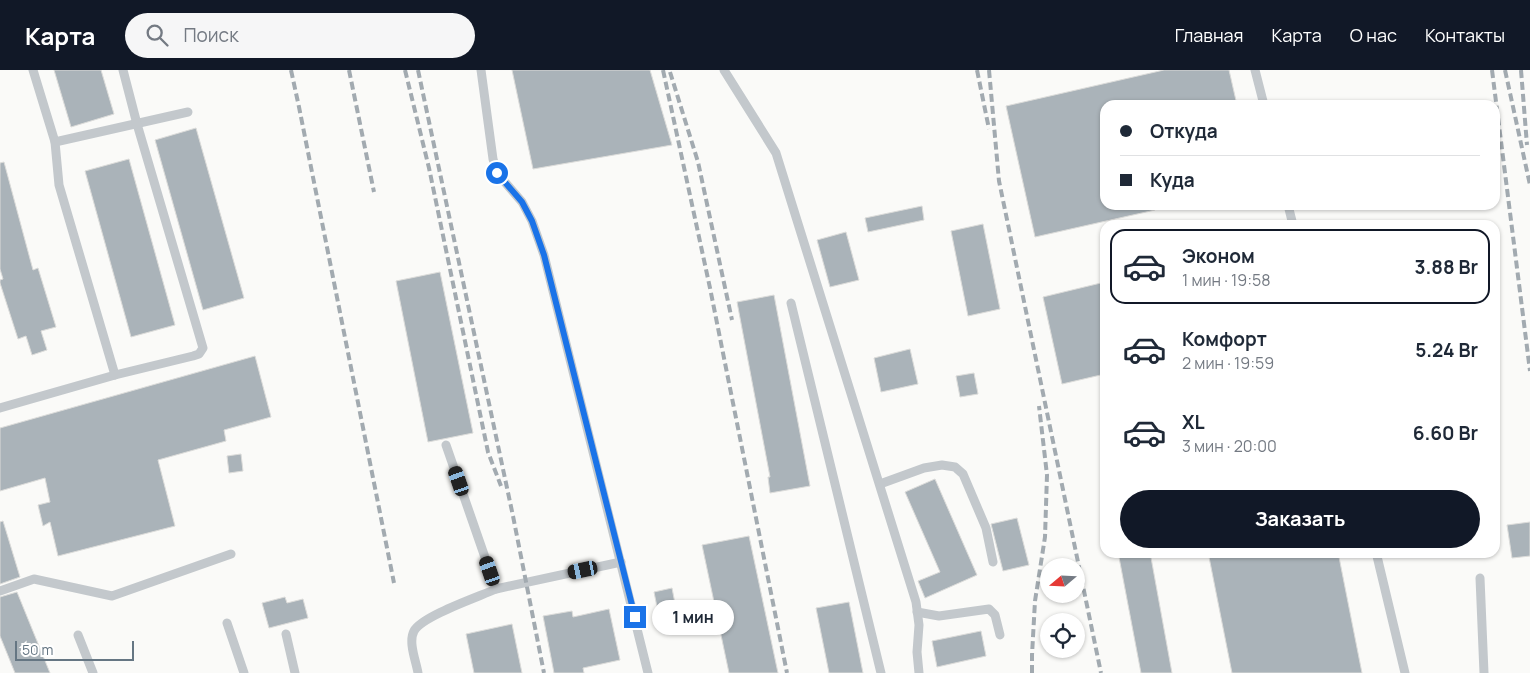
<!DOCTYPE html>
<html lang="ru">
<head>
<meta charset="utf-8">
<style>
	body { margin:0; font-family:Manrope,sans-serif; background:#f6f6f7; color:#1f2937; height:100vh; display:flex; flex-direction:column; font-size:19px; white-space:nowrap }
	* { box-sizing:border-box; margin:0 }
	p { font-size:16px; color:#747a83 }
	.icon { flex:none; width:28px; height:28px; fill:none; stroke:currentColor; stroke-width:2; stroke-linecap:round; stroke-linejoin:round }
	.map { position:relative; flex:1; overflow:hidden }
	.drawer { position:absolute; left:1100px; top:150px; width:400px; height:338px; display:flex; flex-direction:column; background:#fff; border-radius:15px; box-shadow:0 1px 4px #0004 }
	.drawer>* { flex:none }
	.top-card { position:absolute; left:1100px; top:30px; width:400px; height:110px; border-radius:15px; box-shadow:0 1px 4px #0004; display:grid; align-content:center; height:110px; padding:0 20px; background:#fff }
	.needle { width:32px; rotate:251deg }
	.tools { position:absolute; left:1040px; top:488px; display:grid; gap:10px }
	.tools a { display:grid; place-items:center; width:45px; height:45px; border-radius:50%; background:#fff; box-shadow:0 1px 4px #0004; font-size:25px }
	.scale { position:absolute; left:15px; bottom:12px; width:119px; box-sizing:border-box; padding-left:5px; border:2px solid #657683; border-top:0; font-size:14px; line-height:18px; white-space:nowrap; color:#657683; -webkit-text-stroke:4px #fff; paint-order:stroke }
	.end { position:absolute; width:22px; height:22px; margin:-11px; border:6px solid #1a73e8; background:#fff; box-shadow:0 0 0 2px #fff }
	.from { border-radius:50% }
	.bubble { position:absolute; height:35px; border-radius:18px; background:#fff; box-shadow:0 1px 4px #0004; font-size:16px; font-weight:700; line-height:35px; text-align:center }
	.car { position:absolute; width:15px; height:30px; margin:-15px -8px; border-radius:6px; box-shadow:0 0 4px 1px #0007; background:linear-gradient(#222 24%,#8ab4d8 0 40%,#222 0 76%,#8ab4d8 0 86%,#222 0) }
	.top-card b { display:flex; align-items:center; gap:18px; height:48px; font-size:19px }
	.top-card b+b { border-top:1px solid #e0e1e3 }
	.top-card i { width:12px; height:12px; background:#1f2937 }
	ul { padding:9px 0 0; list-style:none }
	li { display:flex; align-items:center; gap:15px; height:75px; margin:0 10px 8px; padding:0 10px; border:2px solid transparent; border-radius:15px }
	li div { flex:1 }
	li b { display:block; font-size:19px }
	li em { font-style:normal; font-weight:700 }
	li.on { border-color:#111827 }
	li>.icon { width:45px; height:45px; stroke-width:1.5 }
	.action { display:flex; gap:10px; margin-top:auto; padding:10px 20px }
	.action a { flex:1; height:58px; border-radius:30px; background:#111827; color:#fff; font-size:20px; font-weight:700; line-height:58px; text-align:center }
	header { display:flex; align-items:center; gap:30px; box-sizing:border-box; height:70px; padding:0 25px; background:#111827; color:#fff }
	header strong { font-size:24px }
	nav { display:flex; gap:28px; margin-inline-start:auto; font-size:18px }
	.search { width:350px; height:45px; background:#f6f6f7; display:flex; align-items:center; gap:12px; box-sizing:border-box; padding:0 18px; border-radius:28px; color:#747a83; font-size:19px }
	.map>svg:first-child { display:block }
	.building { fill:#aab3b9; stroke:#dcdcda }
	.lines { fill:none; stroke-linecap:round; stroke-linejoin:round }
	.service { stroke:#c3c8cc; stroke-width:9 }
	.rail { stroke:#a2aab0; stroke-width:4; stroke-dasharray:8 4; stroke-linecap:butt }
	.route { stroke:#1a73e8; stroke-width:6 }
</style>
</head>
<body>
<header>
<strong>Карта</strong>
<div class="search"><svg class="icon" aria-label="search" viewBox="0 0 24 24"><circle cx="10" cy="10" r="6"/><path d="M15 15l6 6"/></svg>Поиск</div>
<nav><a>Главная</a><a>Карта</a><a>О нас</a><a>Контакты</a></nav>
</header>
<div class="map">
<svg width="1530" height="603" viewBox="0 0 1530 603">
	<rect width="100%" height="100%" fill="#fafaf8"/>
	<!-- building -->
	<g class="building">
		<path d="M54,0h47l13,44 -43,13z"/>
		<path d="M512,0h138l22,75 -139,24z"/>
		<path d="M1164,0h65l8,35h-132v100h50v5l-120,27 -29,-131z"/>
		<path d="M196,58l48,170 -41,12 -48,-170z"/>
		<path d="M129,89l46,166 -44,12 -46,-166z"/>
		<path d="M4,92l29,108 5,-2 18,59 -15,4 6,19 -15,5 -6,-19 -8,3 -18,-56v-3l3,-1 -3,-10v-106z"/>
		<path d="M922,136l2,14 -56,12 -3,-14z"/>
		<path d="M983,154l17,85 -32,7 -17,-85z"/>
		<path d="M846,162l13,48 -29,7 -13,-47z"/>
		<path d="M440,202l33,161 -45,9 -32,-161z"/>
		<path d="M1105,212v92l-43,10 -19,-87z"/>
		<path d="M774,225l36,191 -40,7 -2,-16h2l-33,-175z"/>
		<path d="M910,279l8,35 -37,8 -7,-34z"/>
		<path d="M255,286l16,61 -47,13 2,11 -68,19 17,66 -117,30 -8,-34 -7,4 -5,-21 12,-3 -5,-24 -45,13v-63z"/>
		<path d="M974,303l4,21 -18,3 -4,-21z"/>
		<path d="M241,384l2,17 -14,2 -2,-17z"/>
		<path d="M935,409l42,96 -52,23 -7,-17 22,-9 -35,-80z"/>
		<path d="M1017,448l12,47 -26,6 -12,-47z"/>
		<path d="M3,451l17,56 -20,7v-62z"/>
		<path d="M1530,452v34l-18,2 -5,-33z"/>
		<path d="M749,466l29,137h-49l-27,-128z"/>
		<path d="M1118,482h32l22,121h-31z"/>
		<path d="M1208,482h130l24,121h-130z"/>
		<path d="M672,518l6,31 -18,3 -6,-30z"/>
		<path d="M17,522l33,81h-35l-15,-37v-39z"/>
		<path d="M285,527l2,6 16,-4 5,19 -39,10 -7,-25z"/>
		<path d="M849,532l14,71h-34l-13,-65z"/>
		<path d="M609,539l11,51 -37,8 1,5h-30l-11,-57 29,-5 1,6z"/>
		<path d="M512,554l10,49h-48l-8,-39z"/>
		<path d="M981,561l5,25 -49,11 -5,-26z"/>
	</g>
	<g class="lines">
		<!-- service -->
		<g class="service">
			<path d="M33,0l22,72 4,43 56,190"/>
			<path d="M481,0l12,89 4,14 25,29 10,19 12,34 104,418"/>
			<path d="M724,0l52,83 140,449 3,23 -2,27 2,21"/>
			<path d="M1255,0l9,35"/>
			<path d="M55,72l133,-30"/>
			<path d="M1288,135l5,20"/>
			<path d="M791,233l90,370"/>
			<path d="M0,338l115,-33 78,-19 6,-2 4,-6 -66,-224 -14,-54"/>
			<path d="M880,414l44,-16 18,-3 13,2 8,7 23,54 7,34"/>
			<path d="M1376,482l29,121"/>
			<path d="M1480,508l4,95"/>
			<path d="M496,519l125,-27"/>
			<path d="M0,521l34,-12 78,17 119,-42"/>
			<path d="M917,542l22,4 50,-7 6,6 5,20"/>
			<path d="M227,553l17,50"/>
			<path d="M286,564l9,39"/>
			<path d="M78,565l15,38"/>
			<path d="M418,603c-2,-12 -10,-31 -4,-42 8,-15 64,-34 82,-42l-50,-144"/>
		</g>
		<!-- rail -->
		<g class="rail">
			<path d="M291,0l8,37 95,476"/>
			<path d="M349,0l25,122"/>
			<path d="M405,0l24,98 59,284 13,34"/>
			<path d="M418,0l95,446 31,157"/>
			<path d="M663,0l47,218 77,385"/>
			<path d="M977,0l12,59"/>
			<path d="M989,0l10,111 102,492"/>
			<path d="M1492,0l38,301"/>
			<path d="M1505,0l25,115"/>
			<path d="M1521,0l6,75"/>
			<path d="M670,2l28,90 34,158"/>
			<path d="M1032,603v-18l3,-54 10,-64 2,-62 -8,-69"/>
		</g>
	</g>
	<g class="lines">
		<!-- route -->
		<path class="route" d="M497,103l25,29 10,19 12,34 91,362"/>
	</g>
</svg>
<div class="tools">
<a><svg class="needle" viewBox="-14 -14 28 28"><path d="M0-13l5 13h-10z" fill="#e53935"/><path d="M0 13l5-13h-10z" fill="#747a83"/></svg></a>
<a><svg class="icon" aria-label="locate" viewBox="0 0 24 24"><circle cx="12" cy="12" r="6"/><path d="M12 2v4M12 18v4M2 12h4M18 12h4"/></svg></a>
</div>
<div class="scale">50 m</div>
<i class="end from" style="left:497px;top:103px"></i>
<i class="end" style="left:635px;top:547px"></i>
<div class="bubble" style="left:652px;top:530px;width:82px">1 мин</div>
<i class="car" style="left:459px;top:411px;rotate:341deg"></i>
<i class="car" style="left:583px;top:500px;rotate:258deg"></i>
<i class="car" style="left:490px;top:501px;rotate:341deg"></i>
<div class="top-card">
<b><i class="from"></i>Откуда</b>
<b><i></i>Куда</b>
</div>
<section class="drawer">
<ul>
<li class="on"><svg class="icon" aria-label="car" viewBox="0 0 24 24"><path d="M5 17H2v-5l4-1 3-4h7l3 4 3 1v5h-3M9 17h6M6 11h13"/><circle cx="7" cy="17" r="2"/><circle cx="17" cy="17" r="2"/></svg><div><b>Эконом</b><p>1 мин · 19:58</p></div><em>3.88 Br</em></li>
<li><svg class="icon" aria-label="car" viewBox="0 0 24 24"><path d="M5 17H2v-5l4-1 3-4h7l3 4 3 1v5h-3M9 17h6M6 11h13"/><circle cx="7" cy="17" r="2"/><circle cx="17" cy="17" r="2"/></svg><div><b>Комфорт</b><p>2 мин · 19:59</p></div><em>5.24 Br</em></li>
<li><svg class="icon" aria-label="car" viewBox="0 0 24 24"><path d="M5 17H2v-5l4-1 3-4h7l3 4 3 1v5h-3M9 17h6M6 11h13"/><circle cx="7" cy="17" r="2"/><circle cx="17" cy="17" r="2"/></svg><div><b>XL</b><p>3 мин · 20:00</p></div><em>6.60 Br</em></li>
</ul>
<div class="action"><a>Заказать</a></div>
</section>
</div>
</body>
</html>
